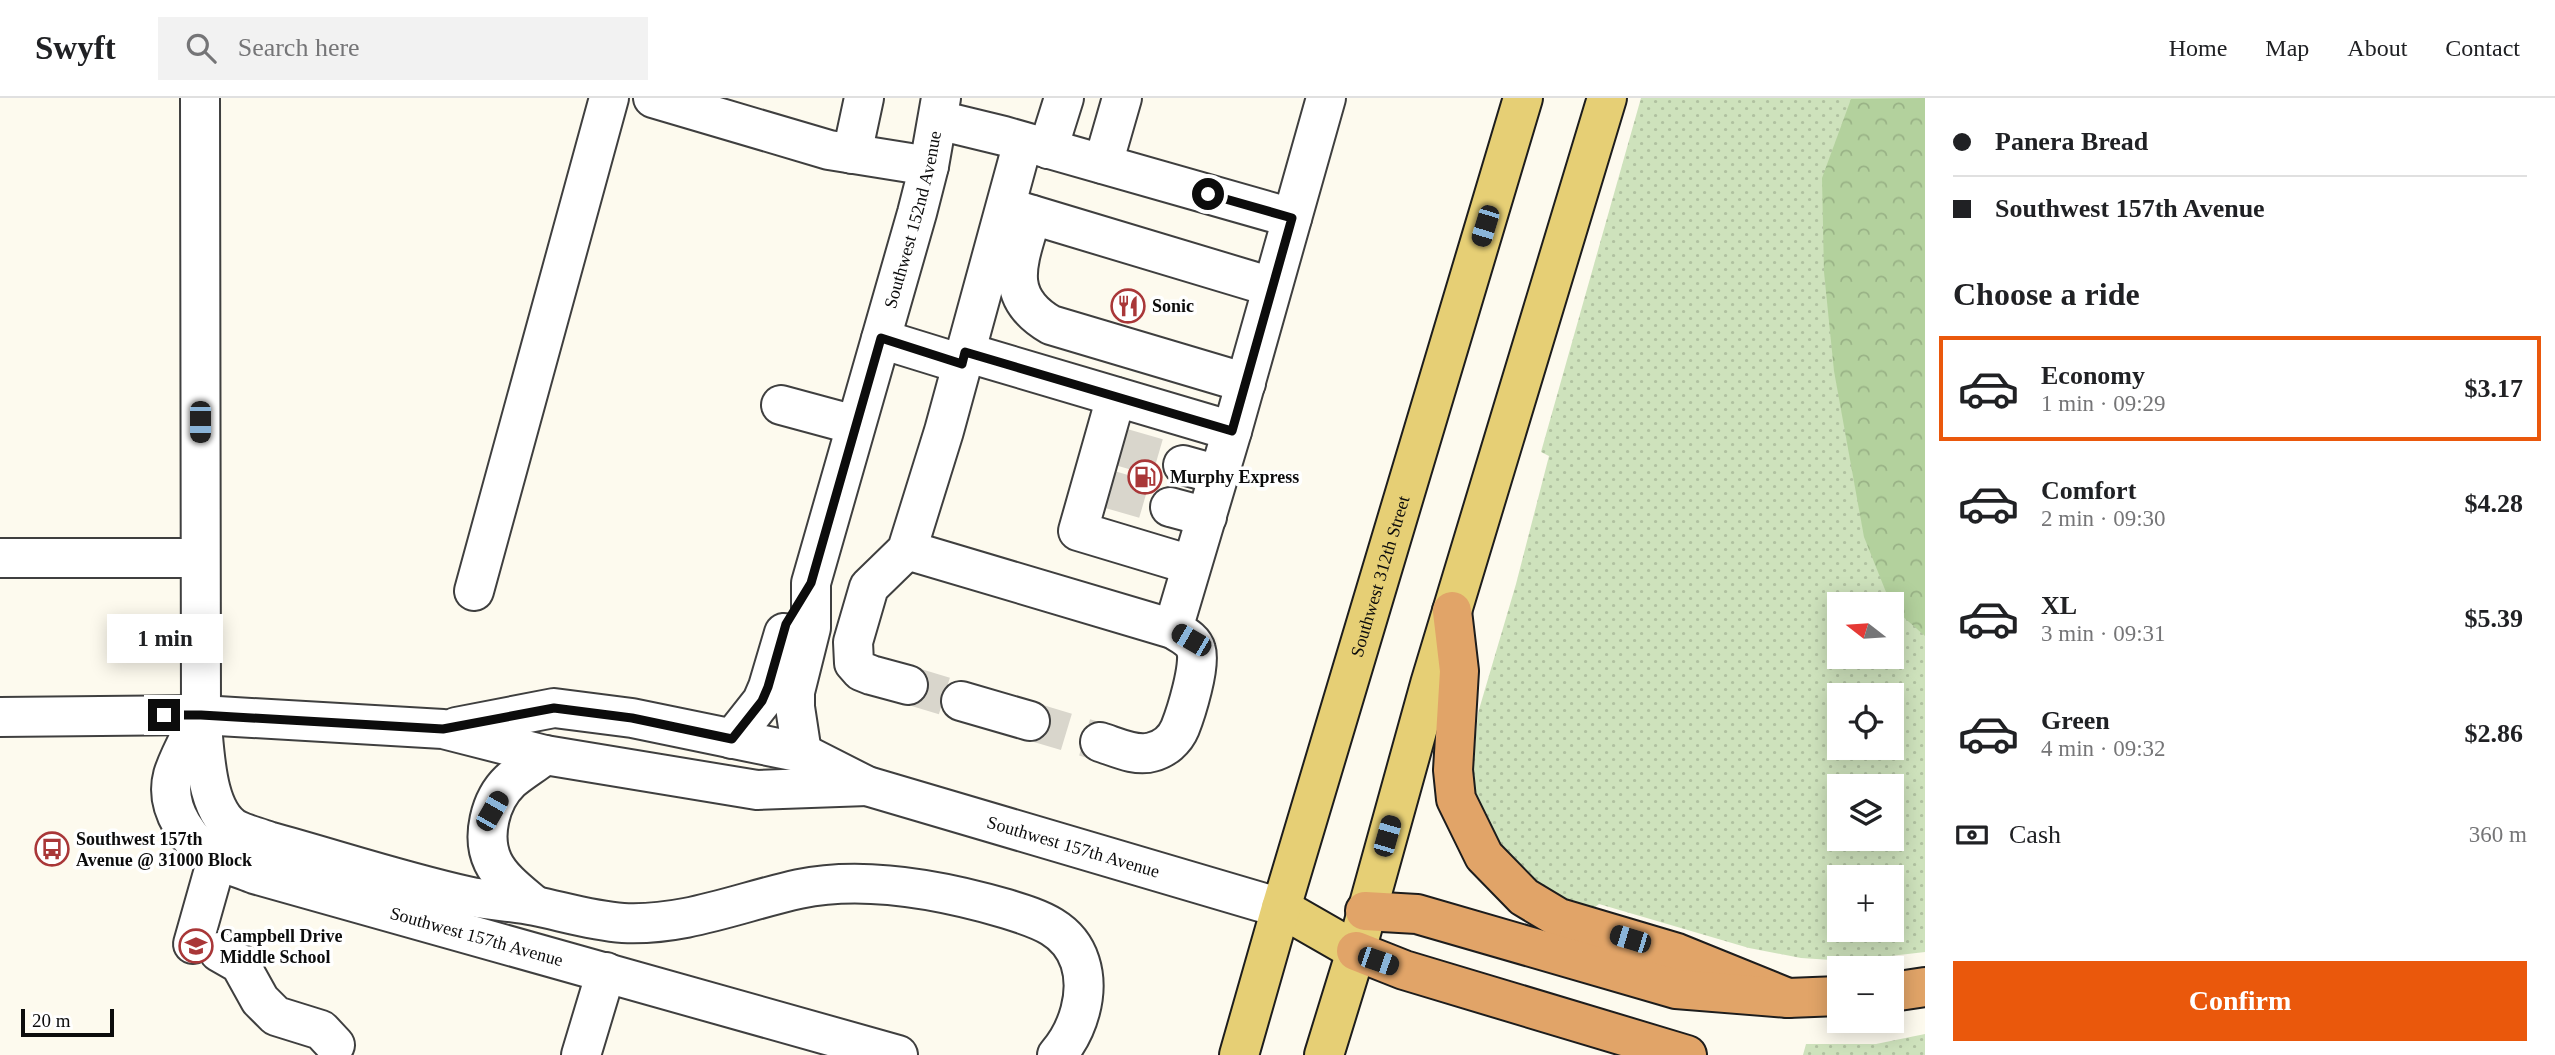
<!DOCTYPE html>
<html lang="en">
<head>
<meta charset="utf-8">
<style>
	body { margin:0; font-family:Georgia,serif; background:#f2f2f2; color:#202124; height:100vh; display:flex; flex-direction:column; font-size:26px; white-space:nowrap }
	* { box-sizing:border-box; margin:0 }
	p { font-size:23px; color:#757577 }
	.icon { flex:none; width:38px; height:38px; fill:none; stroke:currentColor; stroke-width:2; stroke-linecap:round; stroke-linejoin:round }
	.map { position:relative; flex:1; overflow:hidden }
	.details { display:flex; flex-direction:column; background:#fff; width:630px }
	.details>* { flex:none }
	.banner { display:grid; align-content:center; height:154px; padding:0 28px; background:#fff }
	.needle { width:46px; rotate:287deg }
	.controls { position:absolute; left:1827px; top:494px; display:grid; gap:14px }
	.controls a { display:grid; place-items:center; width:77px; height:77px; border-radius:0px; background:#fff; box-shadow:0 4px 18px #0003; font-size:35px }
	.scale { position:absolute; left:21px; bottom:18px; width:93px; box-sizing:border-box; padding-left:7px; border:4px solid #0c0c0c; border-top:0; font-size:19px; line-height:24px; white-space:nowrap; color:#0c0c0c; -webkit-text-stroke:5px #fff; paint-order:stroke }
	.end { position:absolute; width:32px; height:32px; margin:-16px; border:9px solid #0c0c0c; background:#fff; box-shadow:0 0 0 4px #fff }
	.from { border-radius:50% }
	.bubble { position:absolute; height:49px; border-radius:0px; background:#fff; box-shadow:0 4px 18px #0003; font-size:23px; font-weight:800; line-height:49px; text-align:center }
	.car { position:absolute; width:21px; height:42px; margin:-21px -10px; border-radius:9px; box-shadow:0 0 5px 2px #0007; background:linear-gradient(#222 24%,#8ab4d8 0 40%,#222 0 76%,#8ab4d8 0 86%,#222 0) }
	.banner b { display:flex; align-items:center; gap:24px; height:66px; font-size:26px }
	.banner b+b { border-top:2px solid #e0e0e0 }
	.banner i { width:18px; height:18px; background:#202124 }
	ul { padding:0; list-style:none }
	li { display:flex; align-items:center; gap:21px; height:105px; margin:0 14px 10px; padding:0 14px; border:4px solid transparent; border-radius:0px }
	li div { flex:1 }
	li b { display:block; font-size:26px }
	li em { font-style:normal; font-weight:800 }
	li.current { border-color:#ea580c }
	li>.icon { width:63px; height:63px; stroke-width:1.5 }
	h2 { padding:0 28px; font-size:32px; line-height:84px }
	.pay { display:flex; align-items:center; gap:18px; height:77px; padding:0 28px; font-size:26px }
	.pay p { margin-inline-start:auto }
	.button { display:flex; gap:14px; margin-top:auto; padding:14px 28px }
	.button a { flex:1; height:80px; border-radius:0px; background:#ea580c; color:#fff; font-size:28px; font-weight:800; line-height:80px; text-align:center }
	header { display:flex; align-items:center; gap:42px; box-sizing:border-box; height:98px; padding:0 35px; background:#fff; border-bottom:2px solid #e0e0e0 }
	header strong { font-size:33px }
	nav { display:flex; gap:38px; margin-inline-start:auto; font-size:24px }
	.search { width:490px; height:63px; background:#f2f2f2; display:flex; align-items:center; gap:18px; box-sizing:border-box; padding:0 24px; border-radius:0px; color:#757577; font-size:26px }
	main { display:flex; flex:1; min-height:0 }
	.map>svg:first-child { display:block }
	.grass { fill:url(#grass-dots); fill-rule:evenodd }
	.forest { fill:url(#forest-crowns) }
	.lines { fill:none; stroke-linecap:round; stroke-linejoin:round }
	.minor-tunnel { stroke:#d9d6cc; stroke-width:38; stroke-dasharray:38 19; stroke-linecap:butt }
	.minor-casing { stroke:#3f3f3f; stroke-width:42 }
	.major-casing { stroke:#1d1d1d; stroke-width:42 }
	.highway-casing { stroke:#1d1d1d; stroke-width:42 }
	.minor { stroke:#fff; stroke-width:38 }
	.major { stroke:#e6cf75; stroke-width:38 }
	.highway { stroke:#e1a468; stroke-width:38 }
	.route { stroke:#0c0c0c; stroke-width:9 }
	.labels { text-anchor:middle; stroke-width:7; stroke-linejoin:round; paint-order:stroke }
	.street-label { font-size:18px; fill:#0c0c0c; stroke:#fff }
	.poi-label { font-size:18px; font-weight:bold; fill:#0c0c0c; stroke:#fff; text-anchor:start }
</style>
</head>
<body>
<header>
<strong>Swyft</strong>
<div class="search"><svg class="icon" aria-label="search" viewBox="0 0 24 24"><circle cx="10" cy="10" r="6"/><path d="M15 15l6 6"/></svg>Search here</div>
<nav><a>Home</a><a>Map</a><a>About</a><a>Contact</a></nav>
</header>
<main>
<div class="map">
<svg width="1925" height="957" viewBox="0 0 1925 957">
	<defs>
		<pattern id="grass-dots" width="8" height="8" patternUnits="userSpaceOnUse" patternTransform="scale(1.75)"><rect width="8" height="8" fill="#cee2bc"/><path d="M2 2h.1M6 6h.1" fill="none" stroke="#b0c1a0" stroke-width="1.8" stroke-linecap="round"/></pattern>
		<pattern id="forest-crowns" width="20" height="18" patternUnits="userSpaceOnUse" patternTransform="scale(1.75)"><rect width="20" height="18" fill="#b3d19d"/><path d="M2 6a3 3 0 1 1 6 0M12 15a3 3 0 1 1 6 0" fill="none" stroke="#99b286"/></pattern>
	</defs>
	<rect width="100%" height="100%" fill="#fdfaee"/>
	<!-- grass -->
	<g class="grass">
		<path d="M1641,0h284v854l-78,9 -46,-3 -52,-10 -150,-44 -11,9c-13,-6 -28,-11 -40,-19 -49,-34 -73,-84 -83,-142l10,-6 3,-33 38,-129 33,-128 -8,-4zM1839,506h53v52h-53zM1839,597h53v52h-53zM1839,688h53v52h-53zM1839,779h53v52h-53z"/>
		<path d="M1925,936v21h-122l3,-11h70z"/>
	</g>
	<!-- forest -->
	<path class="forest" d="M1925,0v538l-33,-29 -28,-70 -30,-166 -10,-99 -2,-94 29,-79z"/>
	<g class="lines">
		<!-- minor-tunnel -->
		<g class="minor-tunnel">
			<path d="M1121,349l62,18"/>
			<path d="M1108,391l62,18"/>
			<path d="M908,587l53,16"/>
			<path d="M1030,623l70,21"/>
		</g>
		<defs>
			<g id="minor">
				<path d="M200,0l1,617c4,33 3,98 36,115 10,5 21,7 31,11 66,18 132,40 199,55 22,5 45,5 68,10 29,6 58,15 88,17 62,3 117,-21 176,-34 67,-14 143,1 208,20 32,10 62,19 73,53 10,31 -2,69 -23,93"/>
				<path d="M653,0l176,52 100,16"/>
				<path d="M938,22l66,16 288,82"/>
				<path d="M1048,51l16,-51"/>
				<path d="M852,56l12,-56"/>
				<path d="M1103,66l19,-66"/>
				<path d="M1006,109l266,80"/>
				<path d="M1032,117c-13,45 -31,81 19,110l195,58"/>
				<path d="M881,241l81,25"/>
				<path d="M965,254l267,79"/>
				<path d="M1116,299l-38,134 113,34"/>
				<path d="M781,307l74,20"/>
				<path d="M1183,367l36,10"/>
				<path d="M1170,409l37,10"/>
				<path d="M907,452l266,79c9,6 20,10 23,21 5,15 -10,63 -16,78 -5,12 -16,21 -28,24 -16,5 -36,-5 -52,-10"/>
				<path d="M0,460h200"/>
				<path d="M474,493l135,-493"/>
				<path d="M1173,531l59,-198 94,-333"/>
				<path d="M908,587l-37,-10 -10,-4 -7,-8 -1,-21 16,-55 38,-37 37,-119 79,-289"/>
				<path d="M961,603l69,20"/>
				<path id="s1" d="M201,617c-9,19 -22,40 -28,60 -9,33 17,71 46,85 11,6 24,9 35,14l644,181"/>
				<path d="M0,619l201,-2 242,14 102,26 212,35 110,-4"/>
				<path id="s2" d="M456,629l98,-19 78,10 170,35 65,33 414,122"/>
				<path d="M732,641l30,-38 6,-14 16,-54"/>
				<path id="s3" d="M802,655l-7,-46v-15l16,-64v-45l106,-370 12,-47 12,-68"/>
				<path d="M534,807c-14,-12 -33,-26 -41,-43 -12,-25 -3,-62 17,-81 10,-9 24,-17 35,-26"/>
				<path d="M193,846l24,-85"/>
				<path d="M219,854l21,12 20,36 16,16 45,14 14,15"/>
				<path d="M581,957l25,-83"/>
			</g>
			<g id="major">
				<path d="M1281,810l75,43"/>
				<path id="s4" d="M1239,957l42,-147 242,-810"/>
				<path d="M1324,957l32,-104 74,-267 177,-586"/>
			</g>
			<g id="highway">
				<path d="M1452,513l7,60 -6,99 3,29 28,57 40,41 35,21 118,35 111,45"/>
				<path d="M1365,813l52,3 259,75 112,9 51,-2"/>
				<path d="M1356,853l48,19 283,85"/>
				<path d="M1892,894l33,-5"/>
			</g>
		</defs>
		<!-- minor casing -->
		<use href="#minor" class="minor-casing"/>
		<!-- major casing -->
		<use href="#major" class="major-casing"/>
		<!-- highway casing -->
		<use href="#highway" class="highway-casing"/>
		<!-- minor -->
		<use href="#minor" class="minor"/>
		<!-- major -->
		<use href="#major" class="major"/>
		<!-- highway -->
		<use href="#highway" class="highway"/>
	</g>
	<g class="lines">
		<!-- route -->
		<path class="route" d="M164,617h37l242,14 111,-21 78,10 100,21 30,-38 6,-14 18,-63 25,-41 70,-245 81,26 3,-12 267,79 60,-213 -84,-24"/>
	</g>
	<!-- icons -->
	<defs>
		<symbol id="restaurant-ring" viewBox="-11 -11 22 22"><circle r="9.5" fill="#fff" stroke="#a93738" stroke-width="1.5"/><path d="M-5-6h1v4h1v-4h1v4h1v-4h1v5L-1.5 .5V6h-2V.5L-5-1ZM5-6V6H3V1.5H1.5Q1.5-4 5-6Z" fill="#a93738"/></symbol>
		<symbol id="fuel-ring" viewBox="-11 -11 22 22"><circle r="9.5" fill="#fff" stroke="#a93738" stroke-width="1.5"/><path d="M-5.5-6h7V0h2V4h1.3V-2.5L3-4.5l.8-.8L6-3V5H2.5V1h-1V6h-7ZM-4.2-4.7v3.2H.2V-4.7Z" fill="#a93738"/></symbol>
		<symbol id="bus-ring" viewBox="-11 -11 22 22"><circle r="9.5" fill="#fff" stroke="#a93738" stroke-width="1.5"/><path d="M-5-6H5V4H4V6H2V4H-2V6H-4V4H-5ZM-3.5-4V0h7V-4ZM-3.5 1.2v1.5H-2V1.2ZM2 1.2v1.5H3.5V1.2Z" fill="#a93738"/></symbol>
		<symbol id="school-ring" viewBox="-11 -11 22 22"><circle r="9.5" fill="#fff" stroke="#a93738" stroke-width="1.5"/><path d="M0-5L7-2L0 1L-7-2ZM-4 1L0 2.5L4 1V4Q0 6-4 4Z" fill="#a93738"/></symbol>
	</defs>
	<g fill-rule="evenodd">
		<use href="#restaurant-ring" x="1109" y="189" width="38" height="38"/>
		<use href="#fuel-ring" x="1126" y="360" width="38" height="38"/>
		<use href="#bus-ring" x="33" y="732" width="38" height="38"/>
		<use href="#school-ring" x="177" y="829" width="38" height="38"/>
	</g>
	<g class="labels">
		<!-- street labels -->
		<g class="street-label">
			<text dy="6" stroke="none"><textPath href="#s3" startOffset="550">Southwest 152nd Avenue</textPath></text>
			<text dy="6" stroke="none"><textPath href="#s4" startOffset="499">Southwest 312th Street</textPath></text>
			<text dy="6" stroke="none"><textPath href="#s2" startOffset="640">Southwest 157th Avenue</textPath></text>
			<text dy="6" stroke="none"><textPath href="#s1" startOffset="439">Southwest 157th Avenue</textPath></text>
		</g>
		<!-- poi labels -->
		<g class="poi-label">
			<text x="1152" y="214">Sonic</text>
			<text x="1170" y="385">Murphy Express</text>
			<text x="76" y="747">Southwest 157th<tspan x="76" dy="21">Avenue @ 31000 Block</tspan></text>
			<text x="220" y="844">Campbell Drive<tspan x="220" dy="21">Middle School</tspan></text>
		</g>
	</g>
</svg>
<div class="controls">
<a><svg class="needle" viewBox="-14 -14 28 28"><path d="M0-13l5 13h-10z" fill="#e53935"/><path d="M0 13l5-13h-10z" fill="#757577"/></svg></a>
<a><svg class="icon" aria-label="locate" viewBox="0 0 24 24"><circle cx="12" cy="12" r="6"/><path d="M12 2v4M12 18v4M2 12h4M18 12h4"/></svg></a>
<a><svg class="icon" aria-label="layers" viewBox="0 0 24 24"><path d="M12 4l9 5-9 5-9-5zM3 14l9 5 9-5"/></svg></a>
<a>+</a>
<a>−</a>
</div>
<div class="scale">20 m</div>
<i class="end from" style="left:1208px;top:96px"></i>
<i class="end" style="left:164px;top:617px"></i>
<div class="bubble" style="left:107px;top:516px;width:116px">1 min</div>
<i class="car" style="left:1485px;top:128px;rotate:197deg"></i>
<i class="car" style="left:200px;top:324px;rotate:180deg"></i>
<i class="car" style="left:1191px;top:542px;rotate:300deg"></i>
<i class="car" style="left:492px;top:713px;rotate:30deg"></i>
<i class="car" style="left:1387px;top:738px;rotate:16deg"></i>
<i class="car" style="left:1630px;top:841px;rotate:287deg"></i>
<i class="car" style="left:1378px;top:863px;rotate:109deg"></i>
</div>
<section class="details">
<div class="banner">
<b><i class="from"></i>Panera Bread</b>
<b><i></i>Southwest 157th Avenue</b>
</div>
<h2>Choose a ride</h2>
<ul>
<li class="current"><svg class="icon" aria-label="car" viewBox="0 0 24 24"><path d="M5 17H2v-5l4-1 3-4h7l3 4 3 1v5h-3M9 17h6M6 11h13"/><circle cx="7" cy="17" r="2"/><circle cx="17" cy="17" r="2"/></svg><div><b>Economy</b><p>1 min · 09:29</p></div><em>$3.17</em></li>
<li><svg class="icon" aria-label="car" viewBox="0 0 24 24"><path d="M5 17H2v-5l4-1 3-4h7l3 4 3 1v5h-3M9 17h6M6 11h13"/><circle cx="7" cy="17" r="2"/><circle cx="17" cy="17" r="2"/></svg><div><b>Comfort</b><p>2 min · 09:30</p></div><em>$4.28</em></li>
<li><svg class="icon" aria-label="car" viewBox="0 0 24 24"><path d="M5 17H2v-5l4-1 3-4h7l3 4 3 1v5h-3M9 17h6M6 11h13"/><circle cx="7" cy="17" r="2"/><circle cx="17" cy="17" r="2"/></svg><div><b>XL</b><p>3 min · 09:31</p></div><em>$5.39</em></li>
<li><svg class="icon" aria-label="car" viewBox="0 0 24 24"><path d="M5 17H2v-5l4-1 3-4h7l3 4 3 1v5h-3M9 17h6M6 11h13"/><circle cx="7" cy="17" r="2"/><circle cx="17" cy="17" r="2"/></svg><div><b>Green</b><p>4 min · 09:32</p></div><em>$2.86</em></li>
</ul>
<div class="pay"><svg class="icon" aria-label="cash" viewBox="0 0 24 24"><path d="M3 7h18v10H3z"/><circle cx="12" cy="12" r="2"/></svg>Cash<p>360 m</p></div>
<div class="button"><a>Confirm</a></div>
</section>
</main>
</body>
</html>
